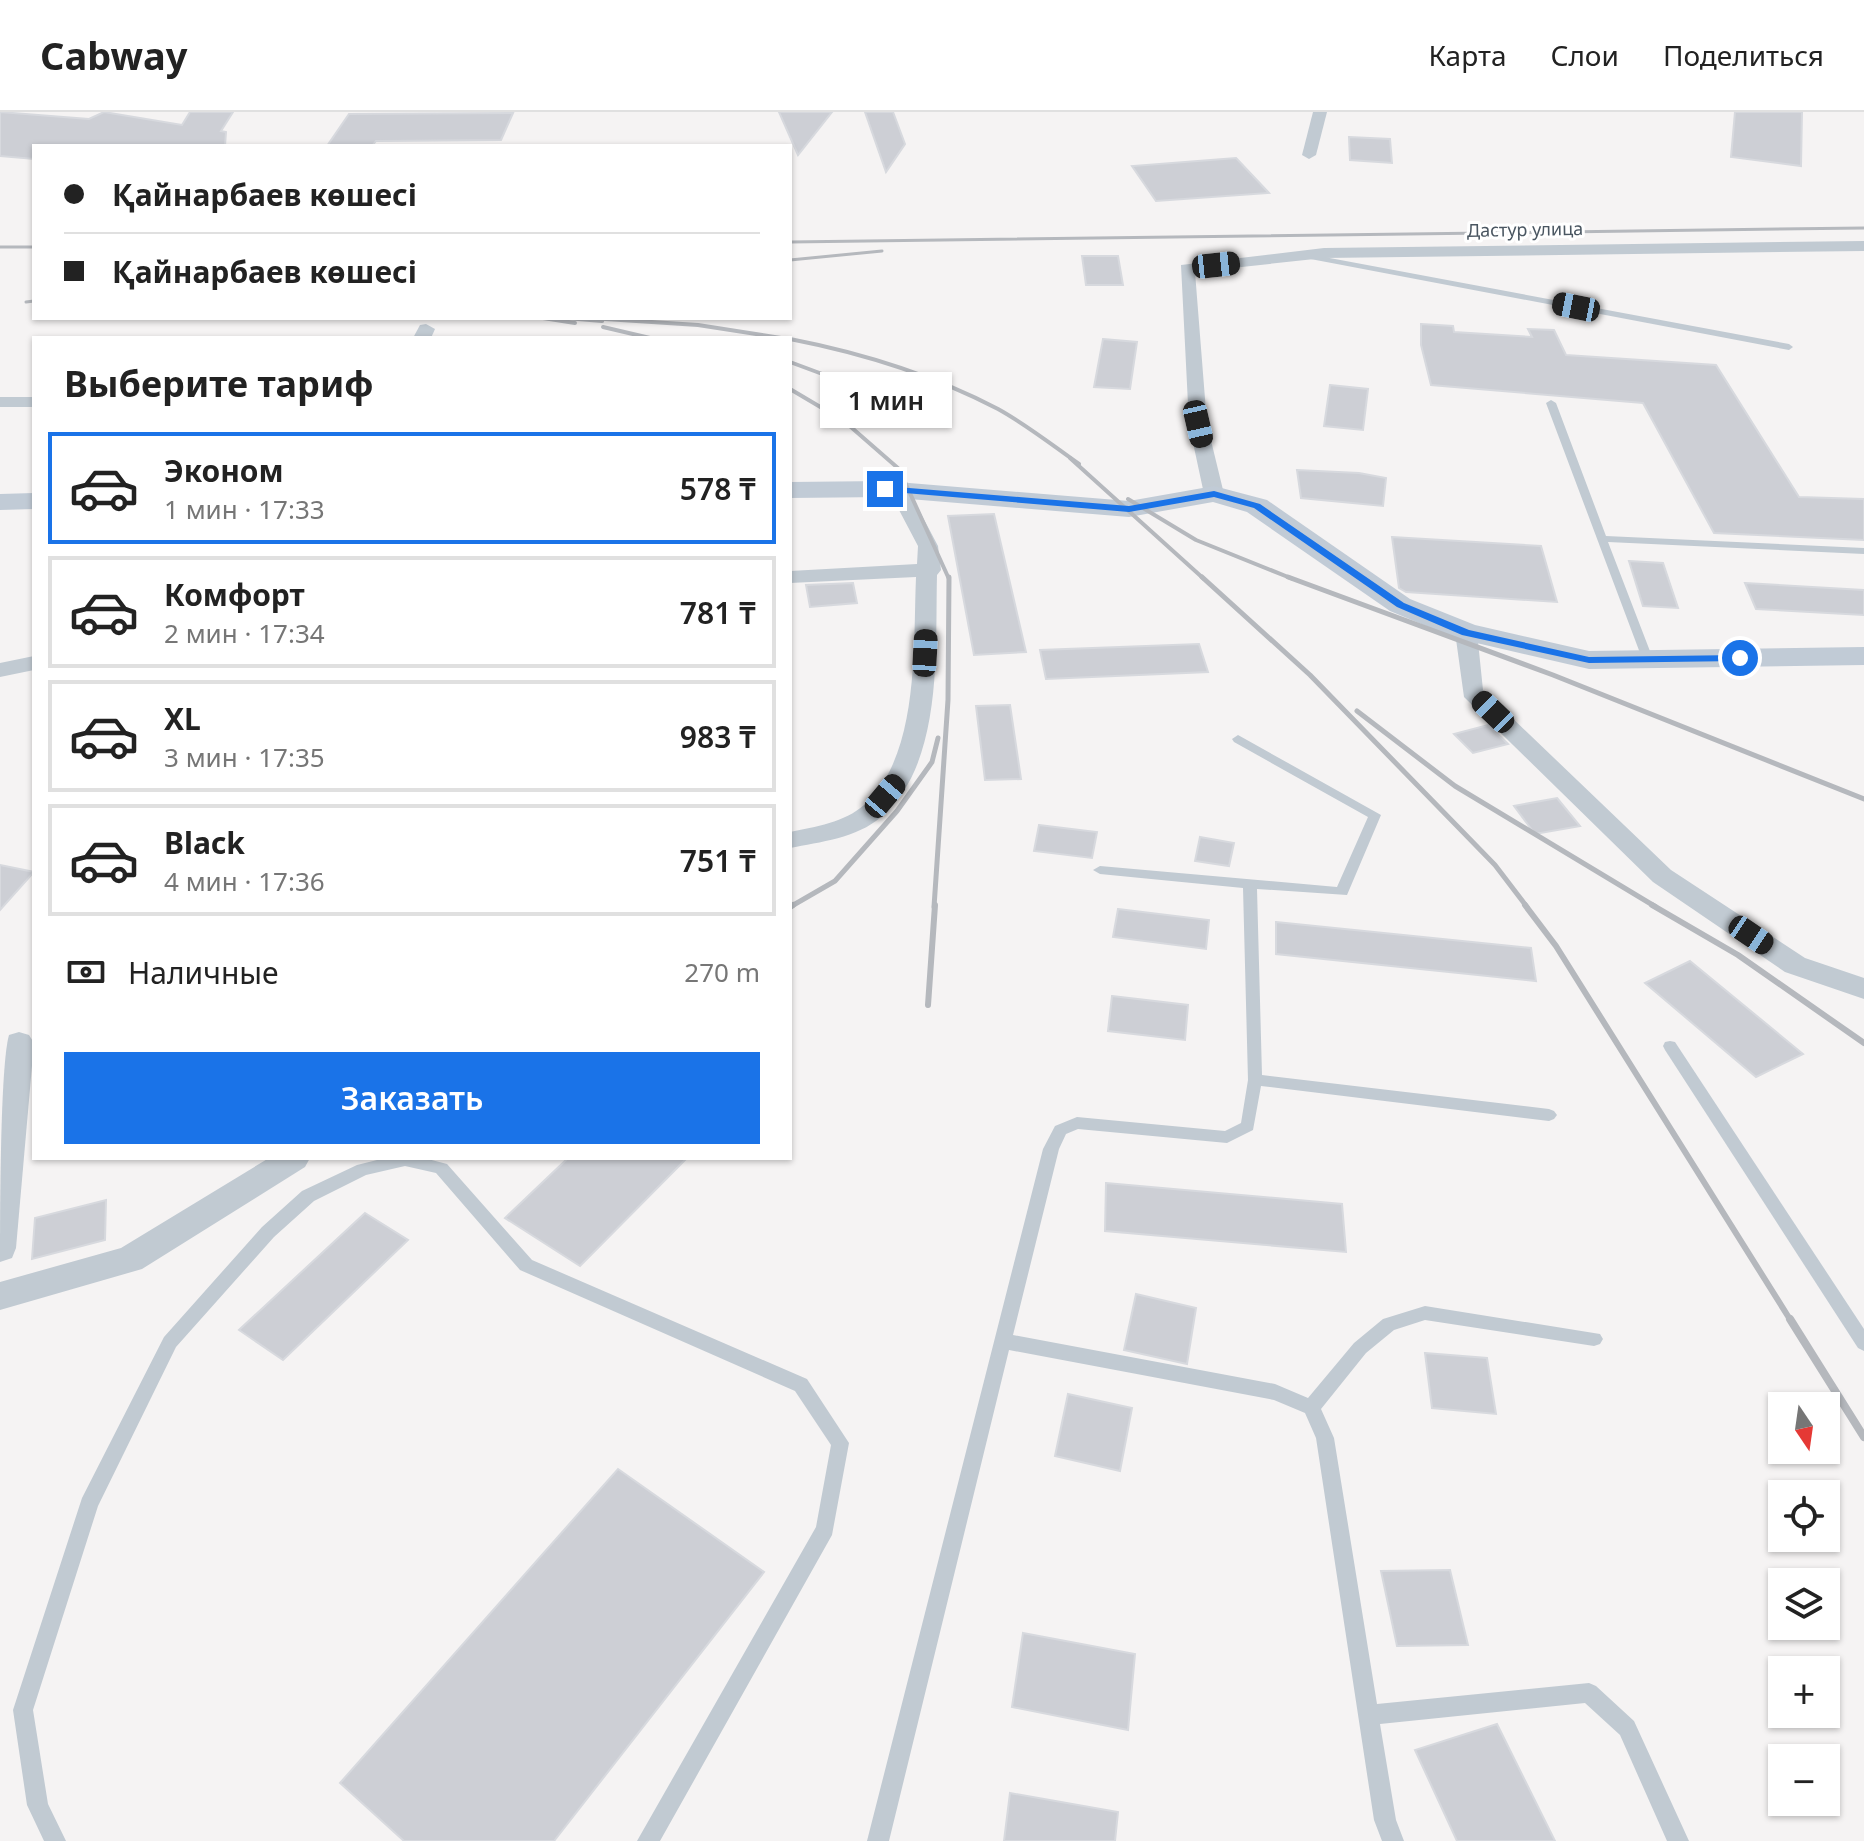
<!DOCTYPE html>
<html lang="ru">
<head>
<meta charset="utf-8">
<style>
	body { margin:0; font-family:"Noto Sans",sans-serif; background:#f2f2f2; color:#222; height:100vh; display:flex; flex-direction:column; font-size:30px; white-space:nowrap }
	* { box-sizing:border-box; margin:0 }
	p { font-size:26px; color:#767676 }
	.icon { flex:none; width:44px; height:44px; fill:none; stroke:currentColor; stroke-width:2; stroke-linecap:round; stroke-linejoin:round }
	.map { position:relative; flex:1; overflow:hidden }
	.sheet { position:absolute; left:32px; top:224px; width:760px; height:824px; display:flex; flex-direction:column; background:#fff; border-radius:0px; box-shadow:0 2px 6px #0004 }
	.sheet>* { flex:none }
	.top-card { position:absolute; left:32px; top:32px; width:760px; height:176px; border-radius:0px; box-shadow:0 2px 6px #0004; display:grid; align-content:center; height:176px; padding:0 32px; background:#fff }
	.needle { width:52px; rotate:167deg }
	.buttons { position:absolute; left:1768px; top:1280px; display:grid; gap:16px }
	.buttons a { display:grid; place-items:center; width:72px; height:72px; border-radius:0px; background:#fff; box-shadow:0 2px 6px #0004; font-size:40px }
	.end { position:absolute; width:36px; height:36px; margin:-18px; border:10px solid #1a73e8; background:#fff; box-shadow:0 0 0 4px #fff }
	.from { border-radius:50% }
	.bubble { position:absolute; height:56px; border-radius:0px; background:#fff; box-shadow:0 2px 6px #0004; font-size:26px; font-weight:600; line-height:56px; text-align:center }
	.car { position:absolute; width:24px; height:48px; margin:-24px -12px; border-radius:10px; box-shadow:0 0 6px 2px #0007; background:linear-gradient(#222 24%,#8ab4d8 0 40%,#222 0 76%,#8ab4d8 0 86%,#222 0) }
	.top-card b { display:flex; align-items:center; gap:28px; height:76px; font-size:30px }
	.top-card b+b { border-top:2px solid #e0e0e0 }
	.top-card i { width:20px; height:20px; background:#222 }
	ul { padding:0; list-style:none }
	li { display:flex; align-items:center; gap:24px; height:112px; margin:0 16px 12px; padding:0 16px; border:4px solid #e0e0e0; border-radius:0px }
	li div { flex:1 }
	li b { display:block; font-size:30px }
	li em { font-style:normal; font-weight:600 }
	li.active { border-color:#1a73e8 }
	li>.icon { width:72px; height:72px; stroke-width:1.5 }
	h2 { padding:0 32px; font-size:36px; line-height:96px }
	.pay { display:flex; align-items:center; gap:20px; height:88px; padding:0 32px; font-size:30px }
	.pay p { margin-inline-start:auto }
	.cta { display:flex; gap:16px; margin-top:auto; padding:16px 32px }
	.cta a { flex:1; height:92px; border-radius:0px; background:#1a73e8; color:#fff; font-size:32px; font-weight:600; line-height:92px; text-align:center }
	header { display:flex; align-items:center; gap:48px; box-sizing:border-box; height:112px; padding:0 40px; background:#fff; border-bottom:2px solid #e0e0e0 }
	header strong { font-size:38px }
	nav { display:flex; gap:44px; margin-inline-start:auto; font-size:28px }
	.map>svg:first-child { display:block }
	.building { fill:#cdcfd5; stroke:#d7d9de; stroke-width:2 }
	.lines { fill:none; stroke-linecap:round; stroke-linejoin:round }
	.lane { fill:#c1cad2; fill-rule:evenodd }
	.street { fill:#c1cad2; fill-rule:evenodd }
	.secondary { fill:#c1cbd6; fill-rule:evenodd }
	.rail-far4 { stroke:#b5b8bd; stroke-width:3 }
	.rail-far3 { stroke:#b5b8bd; stroke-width:4 }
	.rail-far2 { stroke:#b5b8bd; stroke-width:5 }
	.rail-far1 { stroke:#b5b8bd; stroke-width:6 }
	.rail { stroke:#b5b8bd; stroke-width:8 }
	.route { fill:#1a73e8 }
	.labels { text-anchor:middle; stroke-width:6; stroke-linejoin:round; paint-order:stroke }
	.far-street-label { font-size:18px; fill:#4a5661; stroke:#fff }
</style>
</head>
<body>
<header>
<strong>Cabway</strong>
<nav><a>Карта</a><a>Слои</a><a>Поделиться</a></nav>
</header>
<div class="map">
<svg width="1864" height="1729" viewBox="0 0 1864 1729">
	<rect width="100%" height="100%" fill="#f5f3f3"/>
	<!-- building -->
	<g class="building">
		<path d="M0,0l89,7 15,-7 78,13 8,-13h43l-12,19 5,1 -1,14h-191v13l-34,-3z"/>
		<path d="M779,0h53l-34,43z"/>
		<path d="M865,0h28l12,32 -19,28z"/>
		<path d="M1735,0h67l-1,54 -70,-9z"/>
		<path d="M513,1l-12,27 -125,1 -4,5h-45l22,-32z"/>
		<path d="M1349,25l41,2 2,24 -42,-3z"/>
		<path d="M1236,46l33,35 -113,8 -24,-35z"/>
		<path d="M1082,144h36l5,29h-37z"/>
		<path d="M1421,212l32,2 1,6 78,5 -4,-8 26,1 12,25 150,10 83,132 65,2v41l-150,-7 -71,-130 -212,-18 -10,-40z"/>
		<path d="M1103,227l34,3 -7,47 -36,-2z"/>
		<path d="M1330,273l38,4 -5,41 -39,-4z"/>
		<path d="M1297,358l62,3 27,5 -3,28 -82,-8z"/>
		<path d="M994,402l32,138 -52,3 -26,-139z"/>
		<path d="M1392,425l149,9 16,56 -151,-10 -7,-4z"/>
		<path d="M1629,449l34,2 15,45 -35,-2z"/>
		<path d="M853,471l4,20 -47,4 -4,-22z"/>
		<path d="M1745,471l119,7v25l-108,-6z"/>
		<path d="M1199,532l9,28 -162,7 -6,-29z"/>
		<path d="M1010,593l11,74 -36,1 -9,-74z"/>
		<path d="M1488,613l20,19 -35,9 -19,-19z"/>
		<path d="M1557,686l23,28 -45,8 -21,-28z"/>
		<path d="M1039,713l58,7 -5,26 -58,-7z"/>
		<path d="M1200,725l34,6 -5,23 -34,-5z"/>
		<path d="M0,753l34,7 -34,38z"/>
		<path d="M1118,797l91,11 -3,29 -93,-12z"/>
		<path d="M1276,810l255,26 5,33 -260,-27z"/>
		<path d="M1690,849l113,93 -47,23 -111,-94z"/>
		<path d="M1112,884l76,9 -3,35 -77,-9z"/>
		<path d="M568,1046h119l-107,108 -75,-48z"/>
		<path d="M1106,1071l236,21 4,48 -241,-21z"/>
		<path d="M106,1088l-1,40 -73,19 3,-41z"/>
		<path d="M365,1101l43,27 -125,120 -44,-30z"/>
		<path d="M1136,1182l60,14 -9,56 -63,-14z"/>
		<path d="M1425,1241l62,5 9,56 -64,-6z"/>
		<path d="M1068,1282l64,14 -12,63 -65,-15z"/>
		<path d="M618,1357l146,103 -210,269h-150l-64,-58z"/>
		<path d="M1450,1458l18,75 -71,1 -16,-75z"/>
		<path d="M1023,1521l112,21 -7,76 -116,-23z"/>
		<path d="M1497,1612l58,117h-98l-42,-91z"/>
		<path d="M1010,1681l108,19 -3,29h-111z"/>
	</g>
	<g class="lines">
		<!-- lane -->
		<g class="lane">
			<path d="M1303,141l486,91 4,3 -4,3 -489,-93v-4z"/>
			<path d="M1551,288l5,3 50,133 258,12v6l-256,-12 45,117 -6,3 -4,-1 -97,-258z"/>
			<path d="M1238,623l143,80 -34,80 -90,-6 5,186 287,34 5,2 3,4 -3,4 -5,2 -288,-35 -8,44 -26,13 -149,-14 -12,5 -7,15 -46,186 262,49 33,14 46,-55 29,-24 42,-13 175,28 3,5 -3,5 -6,2 -169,-26 -31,10 -28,23 -45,56 13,29 43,266 212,-21 7,3 38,35 55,120h-22l-47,-106 -35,-32 -205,21 16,96 8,21h-22l-8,-21 -58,-382 -11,-25 -31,-13 -265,-50 -120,491h-22l176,-692 12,-23 22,-9 148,14 16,-8 7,-43 -5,-192 -143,-14 -7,-4 7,-4 237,21 31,-70 -134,-75 -2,-3z"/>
			<path d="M1670,929l5,1 189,287v22l-6,-3 -193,-298 -2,-4 2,-4z"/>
			<path d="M385,1046h39l23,6 85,96 275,119 42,64 -17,92 -172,306h-23l179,-314 15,-82 -36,-54 -275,-121 -84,-97 -31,-7 -39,9 -52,26 -40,36 -98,110 -78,159 -65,204 15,94 18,37h-22l-17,-36 -14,-95 69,-212 82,-161 98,-110 40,-36 55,-26z"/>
		</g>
		<!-- street -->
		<g class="street">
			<path d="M1313,0h14l-11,43 -7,4 -7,-4z"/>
			<path d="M1864,129v10l-540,7 -129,14 12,152 17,70 -10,6 -10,-6 -15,-70 -8,-159 143,-17z"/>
			<path d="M426,212l9,5 -4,9h-18l7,-13z"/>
			<rect x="0" y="285" width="34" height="10"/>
			<path d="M899,373l10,6 29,55 3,24 -4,5c-2,74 7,189 -56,242 -24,21 -61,25 -91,31v-16c25,-5 55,-10 74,-27 56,-49 49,-160 52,-228l-126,6v-12l127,-7 1,-18 -29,-55z"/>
			<path d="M1466,513l11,7 6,58 188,180 134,88 59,20v21l-79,-27 -132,-90 -189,-185 -9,-65z"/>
			<path d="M34,544v14l-34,7v-14z"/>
			<path d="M19,920l10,3 5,8 -18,205 -4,10 -12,4c0,-44 0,-196 9,-227z"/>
			<path d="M269,1046h41l-5,9 -163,102 -142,41v-28l121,-34z"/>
		</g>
		<!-- secondary -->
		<g class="secondary">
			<path d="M885,369l244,20 85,-15 53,14 143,99 65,26 114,26 275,-4v18l-275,4 -134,-31 -65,-27 -143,-99 -34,-10 -84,15 -244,-20 -95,1v-16z"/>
			<path d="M34,381v16l-34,1v-16z"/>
		</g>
		<!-- rail-far4 -->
		<g class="rail-far4">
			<path d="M790,130l1074,-14"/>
			<path d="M0,135h34"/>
			<path d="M790,148l92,-9"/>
			<path d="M26,190l8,-1"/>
			<path d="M543,206l8,1"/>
			<path d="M566,206l15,1"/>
			<path d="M590,206l19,1"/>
		</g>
		<!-- rail-far3 -->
		<g class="rail-far3">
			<path d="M543,206l32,5"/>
			<path d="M566,206l36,3"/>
			<path d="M590,206l108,7 83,13"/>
			<path d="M603,215l47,11"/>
			<path d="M790,227c72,14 143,36 208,70 29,16 54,36 81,55"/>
			<path d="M790,250l113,42"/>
			<path d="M790,277l54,32 55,48 50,110"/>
			<path d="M1070,346l134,121"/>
			<path d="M1128,387l68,41 97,39"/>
		</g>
		<!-- rail-far2 -->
		<g class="rail-far2">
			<path d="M1202,465l108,98 185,190 32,42"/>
			<path d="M1288,465l265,98 311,124"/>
			<path d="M1357,599l98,75 201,121"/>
			<path d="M790,795l45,-26 62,-70 35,-49 6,-24"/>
			<path d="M934,795l14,-207 1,-123"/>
		</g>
		<!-- rail-far1 -->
		<g class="rail-far1">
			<path d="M1525,793l31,41 235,375"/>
			<path d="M1652,793l86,50 126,88"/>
			<path d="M790,795l3,-2"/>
			<path d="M928,893l7,-100"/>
		</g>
		<!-- rail -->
		<path class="rail" d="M1790,1207l74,118"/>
	</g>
	<!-- route -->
	<path class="route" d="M885,374l244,20 85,-15 46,13 144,99 65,27 120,27 151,-2 5,3 -5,3 -151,2 -127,-28 -65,-28 -143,-99 -40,-11 -85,15 -248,-21z"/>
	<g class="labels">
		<!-- far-street labels -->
		<g class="far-street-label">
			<text transform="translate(1525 118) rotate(-1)" y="6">Дастур улица</text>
		</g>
	</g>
</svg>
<div class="buttons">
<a><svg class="needle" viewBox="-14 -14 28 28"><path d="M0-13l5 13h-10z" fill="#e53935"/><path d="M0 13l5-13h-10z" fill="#767676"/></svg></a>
<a><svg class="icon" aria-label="locate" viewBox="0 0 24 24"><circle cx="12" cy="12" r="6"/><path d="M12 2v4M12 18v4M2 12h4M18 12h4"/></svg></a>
<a><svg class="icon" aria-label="layers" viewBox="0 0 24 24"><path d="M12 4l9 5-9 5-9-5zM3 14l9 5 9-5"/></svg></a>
<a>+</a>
<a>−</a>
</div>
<i class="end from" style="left:1740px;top:546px"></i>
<i class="end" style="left:885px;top:377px"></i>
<div class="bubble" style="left:820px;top:260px;width:132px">1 мин</div>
<i class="car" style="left:1216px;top:153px;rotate:84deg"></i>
<i class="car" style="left:1576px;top:195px;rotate:281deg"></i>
<i class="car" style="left:1198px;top:312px;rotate:167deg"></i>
<i class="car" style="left:925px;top:541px;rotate:3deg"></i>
<i class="car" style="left:1493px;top:600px;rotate:314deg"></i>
<i class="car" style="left:885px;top:684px;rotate:40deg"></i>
<i class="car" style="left:1751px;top:823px;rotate:124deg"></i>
<div class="top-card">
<b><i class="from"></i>Қайнарбаев көшесі</b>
<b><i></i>Қайнарбаев көшесі</b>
</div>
<section class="sheet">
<h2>Выберите тариф</h2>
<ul>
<li class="active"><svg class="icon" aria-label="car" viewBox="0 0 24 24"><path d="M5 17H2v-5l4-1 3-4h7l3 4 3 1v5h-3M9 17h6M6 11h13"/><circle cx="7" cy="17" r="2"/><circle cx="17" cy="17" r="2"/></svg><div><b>Эконом</b><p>1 мин · 17:33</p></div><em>578 ₸</em></li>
<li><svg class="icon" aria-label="car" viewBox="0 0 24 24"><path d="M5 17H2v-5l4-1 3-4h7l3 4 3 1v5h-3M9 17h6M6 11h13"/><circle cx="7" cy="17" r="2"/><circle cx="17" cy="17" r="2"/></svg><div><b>Комфорт</b><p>2 мин · 17:34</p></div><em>781 ₸</em></li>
<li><svg class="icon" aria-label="car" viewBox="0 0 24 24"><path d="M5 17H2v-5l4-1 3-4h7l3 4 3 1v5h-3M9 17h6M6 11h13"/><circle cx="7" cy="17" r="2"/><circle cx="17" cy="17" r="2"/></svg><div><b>XL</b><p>3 мин · 17:35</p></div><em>983 ₸</em></li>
<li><svg class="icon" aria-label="car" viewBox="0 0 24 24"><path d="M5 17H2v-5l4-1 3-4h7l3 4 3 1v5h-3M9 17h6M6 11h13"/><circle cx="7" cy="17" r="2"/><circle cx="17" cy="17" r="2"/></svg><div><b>Black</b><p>4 мин · 17:36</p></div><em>751 ₸</em></li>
</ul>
<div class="pay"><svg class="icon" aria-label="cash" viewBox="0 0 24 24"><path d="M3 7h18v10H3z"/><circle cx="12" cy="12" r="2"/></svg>Наличные<p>270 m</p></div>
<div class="cta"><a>Заказать</a></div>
</section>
</div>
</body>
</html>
